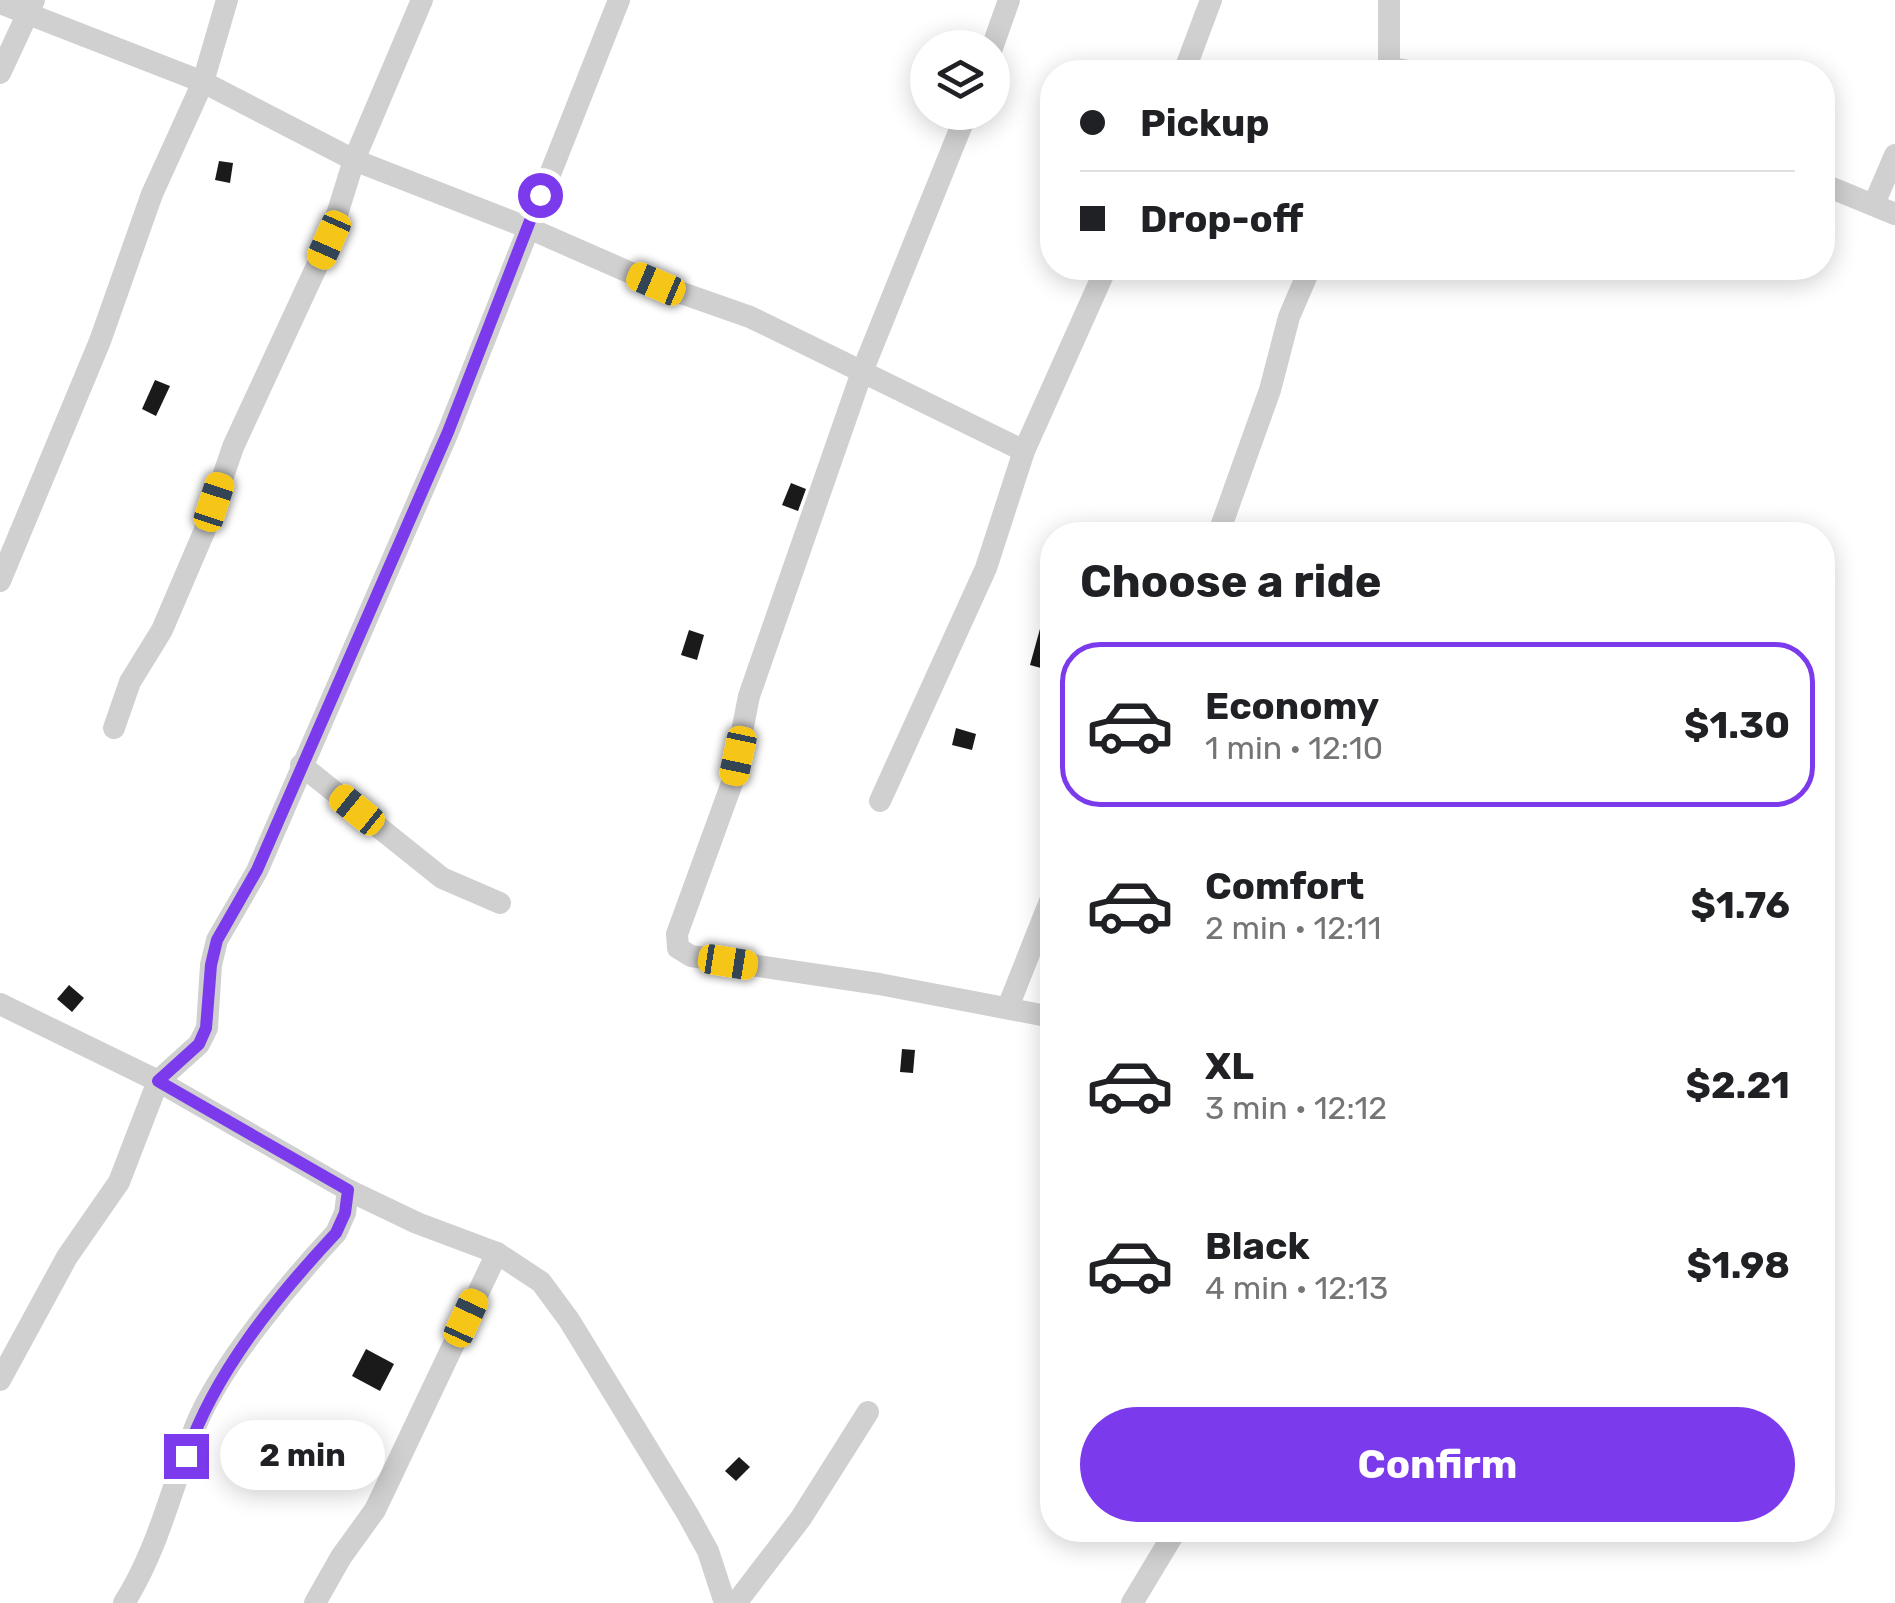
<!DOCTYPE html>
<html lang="en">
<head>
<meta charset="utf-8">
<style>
	body { margin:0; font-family:Rubik,sans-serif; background:#f6f6f6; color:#202124; height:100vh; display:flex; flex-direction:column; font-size:38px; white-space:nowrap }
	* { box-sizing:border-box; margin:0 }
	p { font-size:32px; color:#757577 }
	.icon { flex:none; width:55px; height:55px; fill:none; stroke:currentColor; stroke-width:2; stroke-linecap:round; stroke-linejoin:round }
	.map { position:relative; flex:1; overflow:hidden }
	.panel { position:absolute; left:1040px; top:522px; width:795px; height:1020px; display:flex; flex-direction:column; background:#fff; border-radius:40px; box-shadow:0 5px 25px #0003 }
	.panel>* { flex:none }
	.banner { position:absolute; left:1040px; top:60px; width:795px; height:220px; border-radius:40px; box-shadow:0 5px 25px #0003; display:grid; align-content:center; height:220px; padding:0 40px; background:#fff }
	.buttons { position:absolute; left:910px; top:30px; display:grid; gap:20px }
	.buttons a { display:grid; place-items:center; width:100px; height:100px; border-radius:50%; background:#fff; box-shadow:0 5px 25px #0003; font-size:50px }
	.end { position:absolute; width:45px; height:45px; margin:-22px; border:12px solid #7c3aed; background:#fff; box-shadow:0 0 0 5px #fff }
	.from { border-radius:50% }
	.bubble { position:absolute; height:70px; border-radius:35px; background:#fff; box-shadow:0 5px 25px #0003; font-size:32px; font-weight:700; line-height:70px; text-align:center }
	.car { position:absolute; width:30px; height:60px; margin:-30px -15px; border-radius:12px; box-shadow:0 0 8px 2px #0007; background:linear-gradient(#f5c518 24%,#345 0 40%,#f5c518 0 76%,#345 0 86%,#f5c518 0) }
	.banner b { display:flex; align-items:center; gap:35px; height:95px; font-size:38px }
	.banner b+b { border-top:2px solid #e0e0e0 }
	.banner i { width:25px; height:25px; background:#202124 }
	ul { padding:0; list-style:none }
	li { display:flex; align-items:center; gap:30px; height:165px; margin:0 20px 15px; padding:0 20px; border:5px solid transparent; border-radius:40px }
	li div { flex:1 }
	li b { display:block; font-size:38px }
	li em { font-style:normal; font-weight:700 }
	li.selected { border-color:#7c3aed }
	li>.icon { width:90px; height:90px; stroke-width:1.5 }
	h2 { padding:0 40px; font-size:45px; line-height:120px }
	.button { display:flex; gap:20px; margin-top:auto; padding:20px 40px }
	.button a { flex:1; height:115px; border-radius:60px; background:#7c3aed; color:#fff; font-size:40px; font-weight:700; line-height:115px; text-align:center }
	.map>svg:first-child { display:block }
	.building { fill:#1a1a1a }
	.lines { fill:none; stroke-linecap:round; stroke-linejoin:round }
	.street { stroke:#d0d0d0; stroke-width:22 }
	.route { stroke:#7c3aed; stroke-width:12 }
</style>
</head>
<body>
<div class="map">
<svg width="1895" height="1603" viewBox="0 0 1895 1603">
	<rect width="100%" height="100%" fill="#fff"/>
	<!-- building -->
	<g class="building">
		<path d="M219,161l14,2 -3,20 -15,-3z"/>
		<path d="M155,380l15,6 -14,30 -14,-7z"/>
		<path d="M791,483l15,6 -8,22 -16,-6z"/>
		<path d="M1043,618l9,2v51l-22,-6z"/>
		<path d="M689,630l15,5 -7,25 -16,-5z"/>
		<path d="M956,728l20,6 -4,16 -20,-5z"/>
		<path d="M69,985l15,13 -12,14 -15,-13z"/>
		<path d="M902,1049l13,1 -2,23 -13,-1z"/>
		<path d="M366,1349l28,15 -14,27 -28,-15z"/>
		<path d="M739,1457l11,10 -14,14 -11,-10z"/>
	</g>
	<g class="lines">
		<!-- street -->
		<g class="street">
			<path d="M0,3l203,79 151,78 172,67 130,57 94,33 274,134"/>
			<path d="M992,48l17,-48"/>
			<path d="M1391,68l25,4"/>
			<path d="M1184,72l27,-72"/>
			<path d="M1389,72v-72"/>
			<path d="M0,73l34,-73"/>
			<path d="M967,112l-105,260 -113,324 -17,87 -55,151 1,14 13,8 188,28 173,33"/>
			<path d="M1822,184l73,30"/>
			<path d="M1874,204l21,-49"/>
			<path d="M1218,535l52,-145 19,-73 21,-49"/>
			<path d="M0,581l100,-240 52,-147 51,-112 24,-82"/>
			<path d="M114,728l16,-46 32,-52 42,-98 29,-85 96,-207 25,-80 68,-160"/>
			<path d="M301,765l141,113 58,25"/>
			<path d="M880,801l106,-233 38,-117 82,-183"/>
			<path d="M0,1004l158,77 190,109 69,33 80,30 44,29 28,38 118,193 21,38 17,52"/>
			<path d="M1008,1007l44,-111"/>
			<path d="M0,1380l67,-123 52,-75 39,-101 41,-37 8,-16 4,-63 6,-25 40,-69 191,-439 171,-432"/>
			<path d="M124,1603c35,-55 48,-118 72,-178 24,-59 95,-144 140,-192l9,-20 3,-23"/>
			<path d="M315,1603l26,-46 34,-47 122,-257"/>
			<path d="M736,1603l65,-85 67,-106"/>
			<path d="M1132,1603l44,-73"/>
		</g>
	</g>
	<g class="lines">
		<!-- route -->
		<path class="route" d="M186,1456c28,-83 91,-160 150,-223l9,-20 3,-23 -190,-109 41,-37 7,-16 5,-63 6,-25 40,-70 191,-438 92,-237"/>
	</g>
</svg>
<div class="buttons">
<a><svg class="icon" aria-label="layers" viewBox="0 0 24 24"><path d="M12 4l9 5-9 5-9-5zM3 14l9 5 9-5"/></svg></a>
</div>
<i class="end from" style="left:540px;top:195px"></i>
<i class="end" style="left:186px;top:1456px"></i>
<div class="bubble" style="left:220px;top:1420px;width:165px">2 min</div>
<i class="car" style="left:329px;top:240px;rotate:204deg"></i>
<i class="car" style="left:656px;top:284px;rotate:293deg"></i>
<i class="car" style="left:214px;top:502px;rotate:18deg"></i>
<i class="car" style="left:738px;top:756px;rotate:192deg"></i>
<i class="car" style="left:357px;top:810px;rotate:309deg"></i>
<i class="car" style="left:728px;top:962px;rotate:99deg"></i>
<i class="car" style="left:466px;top:1318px;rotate:25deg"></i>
<div class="banner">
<b><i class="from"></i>Pickup</b>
<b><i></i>Drop-off</b>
</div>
<section class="panel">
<h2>Choose a ride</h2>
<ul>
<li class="selected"><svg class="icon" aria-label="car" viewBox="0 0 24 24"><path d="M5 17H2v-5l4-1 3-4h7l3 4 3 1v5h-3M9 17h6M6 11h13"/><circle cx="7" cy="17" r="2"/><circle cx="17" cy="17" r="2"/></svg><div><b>Economy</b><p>1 min · 12:10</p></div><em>$1.30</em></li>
<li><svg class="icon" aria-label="car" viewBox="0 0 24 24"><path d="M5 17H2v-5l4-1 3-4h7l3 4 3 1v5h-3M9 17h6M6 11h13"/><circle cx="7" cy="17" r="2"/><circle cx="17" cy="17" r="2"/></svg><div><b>Comfort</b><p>2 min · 12:11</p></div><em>$1.76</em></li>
<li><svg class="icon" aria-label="car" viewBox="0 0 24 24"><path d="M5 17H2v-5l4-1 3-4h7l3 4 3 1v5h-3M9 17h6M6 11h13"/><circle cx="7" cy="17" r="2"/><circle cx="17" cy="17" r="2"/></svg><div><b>XL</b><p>3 min · 12:12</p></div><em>$2.21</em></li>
<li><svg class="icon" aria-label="car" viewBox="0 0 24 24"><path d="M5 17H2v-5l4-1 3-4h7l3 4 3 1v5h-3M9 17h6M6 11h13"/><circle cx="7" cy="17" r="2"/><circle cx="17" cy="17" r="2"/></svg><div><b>Black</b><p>4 min · 12:13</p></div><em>$1.98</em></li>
</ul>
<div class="button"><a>Confirm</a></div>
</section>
</div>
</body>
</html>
